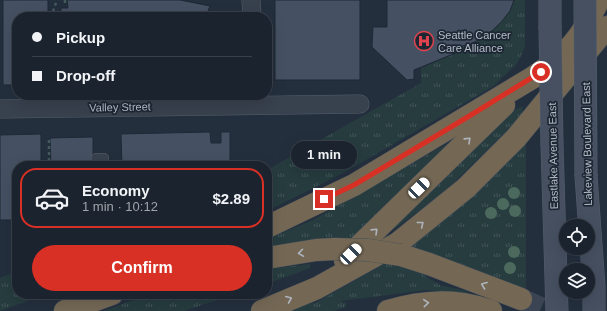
<!DOCTYPE html>
<html lang="en">
<head>
<meta charset="utf-8">
<style>
	body { margin:0; font-family:Arial,sans-serif; background:#242b36; color:#f1f3f6; height:100vh; display:flex; flex-direction:column; font-size:15px; white-space:nowrap }
	* { box-sizing:border-box; margin:0 }
	p { font-size:13px; color:#a0a4aa }
	.icon { flex:none; width:22px; height:22px; fill:none; stroke:currentColor; stroke-width:2; stroke-linecap:round; stroke-linejoin:round }
	.map { position:relative; flex:1; overflow:hidden }
	.sheet { position:absolute; left:12px; top:161px; width:260px; height:138px; display:flex; flex-direction:column; background:#1b232e; border-radius:16px; box-shadow:0 4px 16px #0002,0 0 0 1px #39404a }
	.sheet>* { flex:none }
	.hud { position:absolute; left:12px; top:12px; width:260px; height:88px; border-radius:16px; box-shadow:0 4px 16px #0002,0 0 0 1px #39404a; display:grid; align-content:center; height:88px; padding:0 20px; background:#1b232e }
	.buttons { position:absolute; left:559px; top:219px; display:grid; gap:8px }
	.buttons a { display:grid; place-items:center; width:36px; height:36px; border-radius:50%; background:#1b232e; box-shadow:0 4px 16px #0002,0 0 0 1px #39404a; font-size:20px }
	.end { position:absolute; width:18px; height:18px; margin:-9px; border:5px solid #d93025; background:#fff; box-shadow:0 0 0 2px #fff }
	.from { border-radius:50% }
	.bubble { position:absolute; height:28px; border-radius:14px; background:#1b232e; box-shadow:0 4px 16px #0002,0 0 0 1px #39404a; font-size:13px; font-weight:800; line-height:28px; text-align:center }
	.car { position:absolute; width:12px; height:24px; margin:-12px -6px; border-radius:5px; box-shadow:0 0 3px 1px #0007; background:linear-gradient(#fff 24%,#345 0 40%,#fff 0 76%,#345 0 86%,#fff 0) }
	.hud b { display:flex; align-items:center; gap:14px; height:38px; font-size:15px }
	.hud b+b { border-top:1px solid #39404a }
	.hud i { width:10px; height:10px; background:#f1f3f6 }
	ul { padding:7px 0 0; list-style:none }
	li { display:flex; align-items:center; gap:12px; height:60px; margin:0 8px 6px; padding:0 12px; border:2px solid #39404a; border-radius:16px }
	li div { flex:1 }
	li b { display:block; font-size:15px }
	li em { font-style:normal; font-weight:800 }
	li.selected { border-color:#d93025 }
	li>.icon { width:36px; height:36px; stroke-width:1.5 }
	.button { display:flex; gap:8px; margin-top:auto; padding:8px 20px }
	.button a { flex:1; height:46px; border-radius:24px; background:#d93025; color:#fff; font-size:16px; font-weight:800; line-height:46px; text-align:center }
	.map>svg:first-child { display:block }
	.grass { fill:url(#grass-tufts) }
	.building { fill:#455162; stroke:#1f2835 }
	.lines { fill:none; stroke-linecap:round; stroke-linejoin:round }
	.highway-tunnel { stroke:#3a4453; stroke-width:22; stroke-dasharray:22 11; stroke-linecap:butt }
	.lane-casing { stroke:#565f6c; stroke-width:10 }
	.street-casing { stroke:#565f6c; stroke-width:19 }
	.secondary-casing { stroke:#565f6c; stroke-width:23 }
	.highway-casing { stroke:#434c59; stroke-width:23 }
	.path { stroke:#44595c; stroke-width:2.5; stroke-dasharray:3 3; stroke-linecap:butt }
	.lane { stroke:#38414e; stroke-width:9 }
	.street { stroke:#38414e; stroke-width:18 }
	.secondary { stroke:#465061; stroke-width:22 }
	.highway { stroke:#746855; stroke-width:22 }
	.secondary-bridge-casing { stroke:#565f6c; stroke-width:23; stroke-linecap:butt }
	.highway-bridge-casing { stroke:#434c59; stroke-width:23; stroke-linecap:butt }
	.secondary-bridge { stroke:#465061; stroke-width:22 }
	.highway-bridge { stroke:#746855; stroke-width:22 }
	.tree { fill:#4b6a5d }
	.oneway { stroke:#aeb4bd }
	.route { stroke:#d93025; stroke-width:5 }
	.labels { text-anchor:middle; stroke-width:3.5; stroke-linejoin:round; paint-order:stroke }
	.poi-label { font-size:11px; fill:#b4bcc9; stroke:#1d2633; text-anchor:start }
	.street-label { font-size:11px; fill:#b4bcc9; stroke:#1d2633 }
</style>
</head>
<body>
<div class="map">
<svg width="607" height="311" viewBox="0 0 607 311">
	<defs>
		<pattern id="grass-tufts" width="24" height="20" patternUnits="userSpaceOnUse"><rect width="24" height="20" fill="#263c3f"/><path d="M3 7l-1-3M5 7V3M7 7l1-3M15 17l-1-3M17 17v-4M19 17l1-3" fill="none" stroke="#435659"/></pattern>
	</defs>
	<rect width="100%" height="100%" fill="#242f3e"/>
	<!-- grass -->
	<g class="grass">
		<path d="M514,0h11v46l-3,8 -6,11 -24,22 -147,85 -78,39v-41l154,-87v-15l37,-16v-5c27,-7 45,-22 56,-47z"/>
		<path d="M523,106l-1,10 -79,77 -46,34 -27,12 -103,10v-10l46,-19 160,-91z"/>
		<path d="M526,137v157l-118,-47z"/>
		<path d="M310,264v4l-43,16v-15z"/>
		<path d="M384,264l13,1 25,9 18,11 27,6v4l-40,-5 -87,11 6,2v4l-12,4h-76l14,-5 43,-3z"/>
		<path d="M17,271v23h30l-47,17v-33z"/>
		<path d="M150,294h85l-51,17h-81z"/>
	</g>
	<!-- building -->
	<g class="building">
		<path d="M3,0h45v17h-31v68h-14z"/>
		<path d="M67,0h113l30,6 -2,5 16,6h-163v-9h7z"/>
		<rect x="275" y="0" width="85" height="80"/>
		<path d="M387,0h127l-4,11 -8,10 -9,9 -11,8 -11,6 -13,3v5l-44,18v9l-7,1 -35,-33 1,-20h14z"/>
		<path d="M210,132l1,11h10v-11h9v34h-108l-1,-32z"/>
		<path d="M41,134v32h-24v54h-17v-85z"/>
		<path d="M93,137v29h-42l-1,-28z"/>
	</g>
	<g class="lines">
		<!-- highway-tunnel -->
		<path class="highway-tunnel" d="M521,299l26,12"/>
		<defs>
			<path id="lane" d="M96,158h8"/>
			<g id="street">
				<path d="M251,0l1,17"/>
				<path d="M0,109l360,-5"/>
			</g>
			<g id="secondary">
				<path d="M550,0v26"/>
				<path d="M552,145l5,166"/>
				<path d="M586,176l8,110v25"/>
			</g>
			<g id="highway">
				<path d="M267,227l87,-42 178,-107c18,-12 34,-24 47,-42 8,-11 13,-24 20,-36"/>
				<path d="M401,255l28,9 92,35"/>
				<path d="M267,258l49,-8 19,-1"/>
				<path d="M345,260l159,-155"/>
				<path d="M65,311l47,-17"/>
				<path d="M262,311l55,-23 81,-45 68,-55 50,-50 91,-111"/>
				<path d="M388,311c37,-11 67,-12 103,0"/>
			</g>
		</defs>
		<!-- lane casing -->
		<use href="#lane" class="lane-casing"/>
		<!-- street casing -->
		<use href="#street" class="street-casing"/>
		<!-- secondary casing -->
		<use href="#secondary" class="secondary-casing"/>
		<!-- highway casing -->
		<use href="#highway" class="highway-casing"/>
		<!-- path -->
		<g class="path">
			<path d="M65,0v6"/>
			<path d="M51,17l6,-17"/>
			<path d="M49,140v26"/>
		</g>
		<!-- lane -->
		<use href="#lane" class="lane"/>
		<!-- street -->
		<use href="#street" class="street"/>
		<!-- secondary -->
		<use href="#secondary" class="secondary"/>
		<!-- highway -->
		<use href="#highway" class="highway"/>
		<defs>
			<g id="secondary-bridge">
				<path d="M585,0l1,176"/>
				<path d="M550,26l2,119"/>
			</g>
			<path id="highway-bridge" d="M335,249l33,1 33,5"/>
		</defs>
		<!-- secondary-bridge casing -->
		<use href="#secondary-bridge" class="secondary-bridge-casing"/>
		<!-- highway-bridge casing -->
		<use href="#highway-bridge" class="highway-bridge-casing"/>
		<!-- secondary-bridge -->
		<use href="#secondary-bridge" class="secondary-bridge"/>
		<!-- highway-bridge -->
		<use href="#highway-bridge" class="highway-bridge"/>
	</g>
	<!-- trees -->
	<g class="tree">
		<circle cx="514" cy="193" r="6"/>
		<circle cx="503" cy="204" r="6"/>
		<circle cx="515" cy="211" r="6"/>
		<circle cx="491" cy="213" r="6"/>
		<circle cx="514" cy="252" r="6"/>
		<circle cx="510" cy="268" r="6"/>
	</g>
	<!-- one-way arrows -->
	<defs><path id="oneway-chevron" d="M-2-3.5L2.5 0L-2 3.5" fill="none" stroke-width="1.6" stroke-linecap="round" stroke-linejoin="round"/></defs>
	<g class="oneway">
		<use href="#oneway-chevron" transform="translate(468 140) rotate(-44)"/>
		<use href="#oneway-chevron" transform="translate(421 224) rotate(-39)"/>
		<use href="#oneway-chevron" transform="translate(375 231) rotate(-44)"/>
		<use href="#oneway-chevron" transform="translate(301 253) rotate(172)"/>
		<use href="#oneway-chevron" transform="translate(484 285) rotate(-159)"/>
		<use href="#oneway-chevron" transform="translate(289 299) rotate(-23)"/>
		<use href="#oneway-chevron" transform="translate(426 303) rotate(-5)"/>
	</g>
	<g class="lines">
		<!-- route -->
		<path class="route" d="M324,199l30,-14 112,-67 75,-46"/>
	</g>
	<!-- icons -->
	<defs>
		<symbol id="hospital-ring" viewBox="-11 -11 22 22"><circle r="9.5" fill="#1d2633" stroke="#e0444e" stroke-width="1.5"/><path d="M-5-5h3v3.5h4V-5h3V5h-3V1.5h-4V5h-3Z" fill="#e0444e"/></symbol>
	</defs>
	<g fill-rule="evenodd">
		<use href="#hospital-ring" x="413" y="30" width="22" height="22"/>
	</g>
	<g class="labels">
		<!-- poi labels -->
		<g class="poi-label">
			<text x="438" y="39">Seattle Cancer<tspan x="438" dy="13">Care Alliance</tspan></text>
		</g>
		<!-- street labels -->
		<g class="street-label">
			<text transform="translate(120 107) rotate(-1)" y="4">Valley Street</text>
			<text transform="translate(587 144) rotate(-91)" y="4">Lakeview Boulevard East</text>
			<text transform="translate(553 156) rotate(-91)" y="4">Eastlake Avenue East</text>
		</g>
	</g>
</svg>
<div class="buttons">
<a><svg class="icon" aria-label="locate" viewBox="0 0 24 24"><circle cx="12" cy="12" r="6"/><path d="M12 2v4M12 18v4M2 12h4M18 12h4"/></svg></a>
<a><svg class="icon" aria-label="layers" viewBox="0 0 24 24"><path d="M12 4l9 5-9 5-9-5zM3 14l9 5 9-5"/></svg></a>
</div>
<i class="end from" style="left:541px;top:72px"></i>
<i class="end" style="left:324px;top:199px"></i>
<div class="bubble" style="left:291px;top:141px;width:66px">1 min</div>
<i class="car" style="left:419px;top:188px;rotate:46deg"></i>
<i class="car" style="left:351px;top:254px;rotate:46deg"></i>
<div class="hud">
<b><i class="from"></i>Pickup</b>
<b><i></i>Drop-off</b>
</div>
<section class="sheet">
<ul>
<li class="selected"><svg class="icon" aria-label="car" viewBox="0 0 24 24"><path d="M5 17H2v-5l4-1 3-4h7l3 4 3 1v5h-3M9 17h6M6 11h13"/><circle cx="7" cy="17" r="2"/><circle cx="17" cy="17" r="2"/></svg><div><b>Economy</b><p>1 min · 10:12</p></div><em>$2.89</em></li>
</ul>
<div class="button"><a>Confirm</a></div>
</section>
</div>
</body>
</html>
